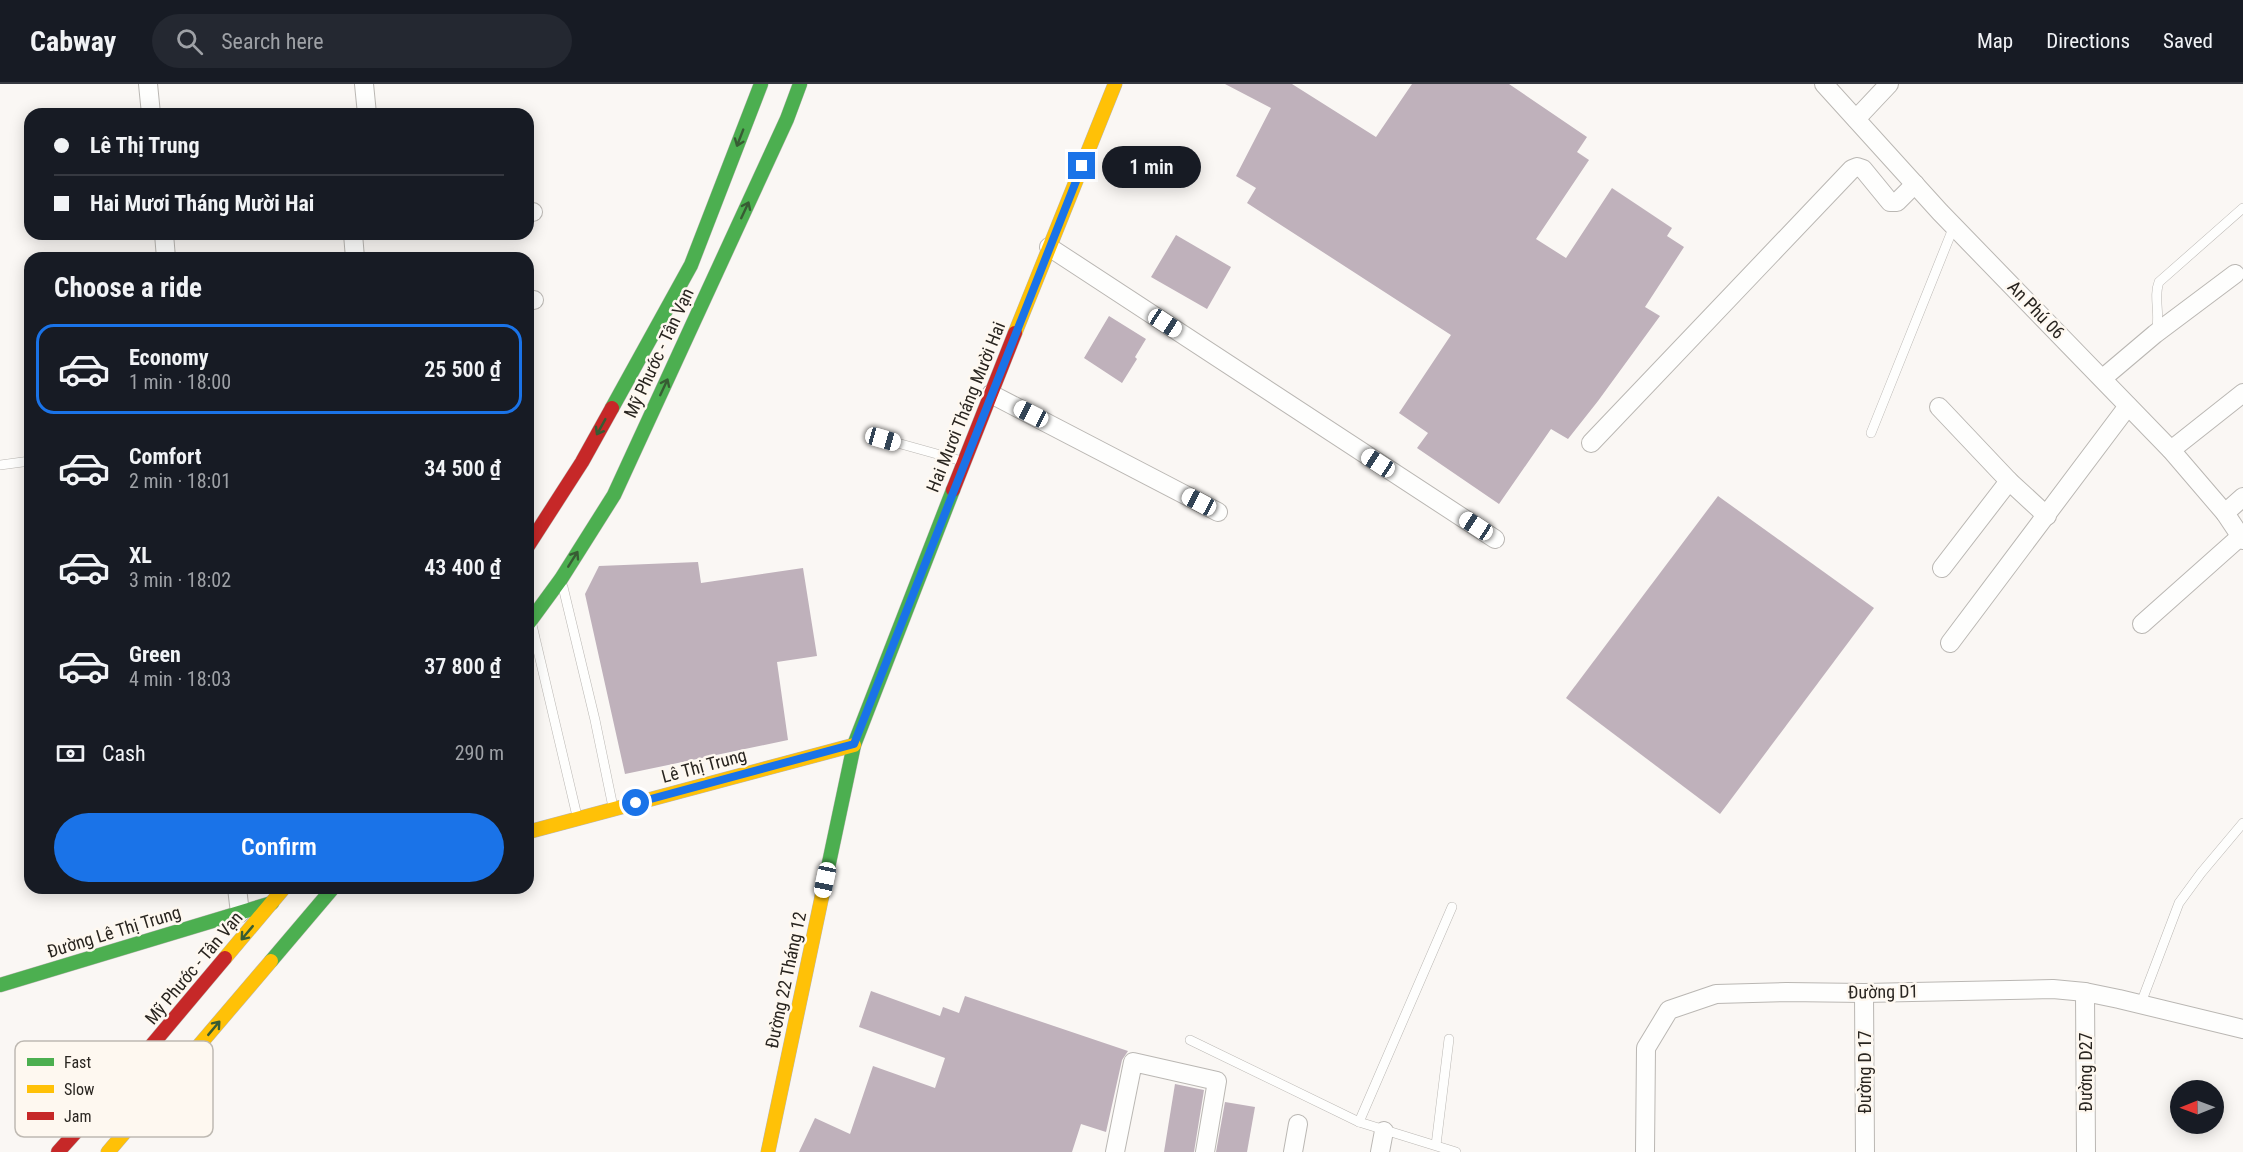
<!DOCTYPE html>
<html lang="en">
<head>
<meta charset="utf-8">
<style>
	body { margin:0; font-family:"Roboto Condensed",sans-serif; background:#242831; color:#f1f3f6; height:100vh; display:flex; flex-direction:column; font-size:22px; white-space:nowrap }
	* { box-sizing:border-box; margin:0 }
	p { font-size:20px; color:#9ea1a6 }
	.icon { flex:none; width:33px; height:33px; fill:none; stroke:currentColor; stroke-width:2; stroke-linecap:round; stroke-linejoin:round }
	.map { position:relative; flex:1; overflow:hidden }
	.details { position:absolute; left:24px; top:168px; width:510px; height:642px; display:flex; flex-direction:column; background:#171b24; border-radius:18px; box-shadow:0 3px 15px #0003 }
	.details>* { flex:none }
	.banner { position:absolute; left:24px; top:24px; width:510px; height:132px; border-radius:18px; box-shadow:0 3px 15px #0003; display:grid; align-content:center; height:132px; padding:0 30px; background:#171b24 }
	.needle { width:39px; rotate:269deg }
	.tools { position:absolute; left:2170px; top:996px; display:grid; gap:12px }
	.tools a { display:grid; place-items:center; width:54px; height:54px; border-radius:50%; background:#171b24; box-shadow:0 3px 15px #0003; font-size:30px }
	.end { position:absolute; width:27px; height:27px; margin:-14px; border:8px solid #1a73e8; background:#fff; box-shadow:0 0 0 3px #fff }
	.from { border-radius:50% }
	.bubble { position:absolute; height:42px; border-radius:21px; background:#171b24; box-shadow:0 3px 15px #0003; font-size:20px; font-weight:600; line-height:42px; text-align:center }
	.car { position:absolute; width:18px; height:36px; margin:-18px -9px; border-radius:8px; box-shadow:0 0 4px 2px #0007; background:linear-gradient(#fff 24%,#345 0 40%,#fff 0 76%,#345 0 86%,#fff 0) }
	.banner b { display:flex; align-items:center; gap:21px; height:57px; font-size:22px }
	.banner b+b { border-top:2px solid #363941 }
	.banner i { width:15px; height:15px; background:#f1f3f6 }
	ul { padding:0; list-style:none }
	li { display:flex; align-items:center; gap:18px; height:90px; margin:0 12px 9px; padding:0 18px; border:3px solid transparent; border-radius:18px }
	li div { flex:1 }
	li b { display:block; font-size:22px }
	li em { font-style:normal; font-weight:600 }
	li.active { border-color:#1a73e8 }
	li>.icon { width:54px; height:54px; stroke-width:1.5 }
	h2 { padding:0 30px; font-size:27px; line-height:72px }
	.pay { display:flex; align-items:center; gap:15px; height:66px; padding:0 30px; font-size:22px }
	.pay p { margin-inline-start:auto }
	.button { display:flex; gap:12px; margin-top:auto; padding:12px 30px }
	.button a { flex:1; height:69px; border-radius:36px; background:#1a73e8; color:#fff; font-size:24px; font-weight:600; line-height:69px; text-align:center }
	header { display:flex; align-items:center; gap:36px; box-sizing:border-box; height:84px; padding:0 30px; background:#171b24; border-bottom:2px solid #363941 }
	header strong { font-size:28px }
	nav { display:flex; gap:33px; margin-inline-start:auto; font-size:21px }
	.search { width:420px; height:54px; background:#242831; display:flex; align-items:center; gap:15px; box-sizing:border-box; padding:0 21px; border-radius:33px; color:#9ea1a6; font-size:22px }
	.map>svg:first-child { display:block }
	.building { fill:#bfb1bb }
	.lines { fill:none; stroke-linecap:round; stroke-linejoin:round }
	.lane-casing { stroke:#bab7b3; stroke-width:10 }
	.street-casing { stroke:#bab7b3; stroke-width:20 }
	.fast-casing { stroke:#bab7b3; stroke-width:15 }
	.slow-casing { stroke:#bab7b3; stroke-width:15 }
	.jam-casing { stroke:#bab7b3; stroke-width:15 }
	.lane { stroke:#fefefd; stroke-width:9 }
	.street { stroke:#fefefd; stroke-width:18 }
	.fast { stroke:#4caf50; stroke-width:14 }
	.slow { stroke:#ffc107; stroke-width:14 }
	.jam { stroke:#c62828; stroke-width:14 }
	.oneway { stroke:#375c33 }
	.route { stroke:#1a73e8; stroke-width:8 }
	.labels { text-anchor:middle; stroke-width:5; stroke-linejoin:round; paint-order:stroke }
	.street-label { font-size:18px; fill:#292520; stroke:#fef8f0 }
	.key { fill:#fef8f0; stroke:#beb9b2; stroke-width:1.5 }
	.key-label { font-size:16px; fill:#292520 }
</style>
</head>
<body>
<header>
<strong>Cabway</strong>
<div class="search"><svg class="icon" aria-label="search" viewBox="0 0 24 24"><circle cx="10" cy="10" r="6"/><path d="M15 15l6 6"/></svg>Search here</div>
<nav><a>Map</a><a>Directions</a><a>Saved</a></nav>
</header>
<div class="map">
<svg width="2243" height="1068" viewBox="0 0 2243 1068">
	<rect width="100%" height="100%" fill="#faf7f4"/>
	<!-- building -->
	<g class="building">
		<path d="M1225,0h67l84,53 36,-53h97l78,53 -10,15 12,8 -53,79 30,19 46,-70 60,40 -5,8 17,11 -39,60 15,9 -62,85 -30,38 -17,-10 -52,75 -82,-56 11,-15 -29,-20 52,-78 -204,-132 9,-15 -20,-12 35,-68z"/>
		<path d="M1176,151l55,32 -24,42 -56,-32z"/>
		<path d="M1109,232l37,23 -11,18 2,2 -15,24 -38,-25z"/>
		<path d="M1718,412l156,112 -154,206 -154,-116z"/>
		<path d="M698,478l3,21 102,-15 14,88 -40,6 11,78 -163,34 -40,-180 14,-28z"/>
		<path d="M871,907l69,25 3,-9 16,6 6,-17 163,55 -6,9 -16,72 -25,-8 -9,28h-273l16,-34 35,16 23,-68 62,22 10,-30 -86,-31z"/>
		<path d="M1175,1000l29,6 -10,62h-30z"/>
		<path d="M1225,1018l30,5 -8,45h-31z"/>
	</g>
	<g class="lines">
		<defs>
			<g id="lane">
				<path d="M2156,248c5,-17 -3,-35 3,-50l84,-74"/>
				<path d="M1871,349l83,-207"/>
				<path d="M883,355l79,22"/>
				<path d="M0,381l30,-4"/>
				<path d="M563,503l32,133 18,87"/>
				<path d="M532,541l45,191"/>
				<path d="M29,542h1"/>
				<path d="M2141,919l38,-100 22,-30 42,-50"/>
				<path d="M1190,956l169,82 97,30"/>
				<path d="M1359,1038l93,-215"/>
				<path d="M1436,1061l13,-106"/>
			</g>
			<g id="street">
				<path d="M148,0l3,30"/>
				<path d="M364,0l3,30"/>
				<path d="M1824,0l116,128 231,238 54,63 18,27"/>
				<path d="M1856,35l33,-35"/>
				<path d="M528,128h5"/>
				<path d="M164,150l2,24"/>
				<path d="M353,150l2,24"/>
				<path d="M1049,163l446,292"/>
				<path d="M528,216h6"/>
				<path d="M2103,294l52,-44 80,-60"/>
				<path d="M991,310l227,118"/>
				<path d="M1939,323l70,74 38,35"/>
				<path d="M1591,359l261,-274 5,-2 6,2 27,33h7l18,-18"/>
				<path d="M2171,366l72,-57"/>
				<path d="M2225,429l18,-16"/>
				<path d="M1942,484l67,-87"/>
				<path d="M2142,540l99,-88"/>
				<path d="M1950,559l178,-237"/>
				<path d="M237,804l3,25"/>
				<path d="M2085,908l1,160"/>
				<path d="M1864,909l1,159"/>
				<path d="M1115,1068l18,-90 84,19 -12,71"/>
				<path d="M1293,1068l5,-28"/>
				<path d="M1380,1068l4,-21"/>
				<path d="M1645,1068l1,-104 23,-38 47,-16 70,-2 78,1 189,-4 32,3 34,7 124,30"/>
			</g>
			<g id="fast">
				<path d="M612,324l79,-143 70,-181"/>
				<path d="M528,540l33,-45 53,-84 173,-376 13,-35"/>
				<path d="M822,812l32,-151 99,-255"/>
				<path d="M271,877l62,-73"/>
				<path d="M0,901l272,-82"/>
			</g>
			<g id="slow">
				<path d="M1015,249l100,-249"/>
				<path d="M528,748l326,-87"/>
				<path d="M225,874l59,-70"/>
				<path d="M108,1068l163,-191"/>
				<path d="M768,1068l54,-256"/>
			</g>
			<g id="jam">
				<path d="M953,406l62,-157"/>
				<path d="M528,462l54,-84 30,-54"/>
				<path d="M58,1068l61,-68 106,-126"/>
			</g>
		</defs>
		<!-- lane casing -->
		<use href="#lane" class="lane-casing"/>
		<!-- street casing -->
		<use href="#street" class="street-casing"/>
		<!-- fast casing -->
		<use href="#fast" class="fast-casing"/>
		<!-- slow casing -->
		<use href="#slow" class="slow-casing"/>
		<!-- jam casing -->
		<use href="#jam" class="jam-casing"/>
		<!-- lane -->
		<use href="#lane" class="lane"/>
		<!-- street -->
		<use href="#street" class="street"/>
		<!-- fast -->
		<use href="#fast" class="fast"/>
		<!-- slow -->
		<use href="#slow" class="slow"/>
		<!-- jam -->
		<use href="#jam" class="jam"/>
	</g>
	<!-- one-way arrows -->
	<defs><path id="oneway-shaft" d="M-6 0H5M1.5-3L5.5 0L1.5 3" fill="none" stroke-width="1.6" stroke-linecap="round" stroke-linejoin="round" transform="scale(1.5)"/></defs>
	<g class="oneway">
		<use href="#oneway-shaft" transform="translate(740 54) rotate(111)"/>
		<use href="#oneway-shaft" transform="translate(745 126) rotate(-65)"/>
		<use href="#oneway-shaft" transform="translate(664 303) rotate(-65)"/>
		<use href="#oneway-shaft" transform="translate(601 343) rotate(119)"/>
		<use href="#oneway-shaft" transform="translate(573 475) rotate(-58)"/>
		<use href="#oneway-shaft" transform="translate(247 849) rotate(130)"/>
		<use href="#oneway-shaft" transform="translate(214 944) rotate(-50)"/>
	</g>
	<g class="lines">
		<!-- route -->
		<path class="route" d="M636,719l218,-59 228,-578"/>
	</g>
	<g class="labels">
		<!-- street labels -->
		<g class="street-label">
			<text transform="translate(2036 226) rotate(46)" y="6">An Phú 06</text>
			<text transform="translate(659 269) rotate(-65)" y="6">Mỹ Phước - Tân Vạn</text>
			<text transform="translate(966 323) rotate(-68)" y="6">Hai Mươi Tháng Mười Hai</text>
			<text transform="translate(704 682) rotate(-15)" y="6">Lê Thị Trung</text>
			<text transform="translate(114 848) rotate(-17)" y="6">Đường Lê Thị Trung</text>
			<text transform="translate(194 884) rotate(-50)" y="6">Mỹ Phước - Tân Vạn</text>
			<text transform="translate(786 896) rotate(-78)" y="6">Đường 22 Tháng 12</text>
			<text transform="translate(1883 908) rotate(-1)" y="6">Đường D1</text>
			<text transform="translate(1865 988) rotate(-90)" y="6">Đường D 17</text>
			<text transform="translate(2086 988) rotate(-90)" y="6">Đường D27</text>
		</g>
	</g>
	<!-- legend -->
	<rect x="15" y="957" width="198" height="96" rx="9" class="key"/>
	<rect x="27" y="974" width="27" height="8" fill="#4caf50"/>
	<rect x="27" y="1001" width="27" height="8" fill="#ffc107"/>
	<rect x="27" y="1028" width="27" height="8" fill="#c62828"/>
	<g class="key-label">
		<text x="64" y="984">Fast</text>
		<text x="64" y="1011">Slow</text>
		<text x="64" y="1038">Jam</text>
	</g>
</svg>
<div class="tools">
<a><svg class="needle" viewBox="-14 -14 28 28"><path d="M0-13l5 13h-10z" fill="#e53935"/><path d="M0 13l5-13h-10z" fill="#9ea1a6"/></svg></a>
</div>
<i class="end from" style="left:636px;top:719px"></i>
<i class="end" style="left:1082px;top:82px"></i>
<div class="bubble" style="left:1102px;top:62px;width:99px">1 min</div>
<i class="car" style="left:1165px;top:239px;rotate:123deg"></i>
<i class="car" style="left:1031px;top:330px;rotate:297deg"></i>
<i class="car" style="left:883px;top:355px;rotate:106deg"></i>
<i class="car" style="left:1378px;top:379px;rotate:303deg"></i>
<i class="car" style="left:1199px;top:418px;rotate:298deg"></i>
<i class="car" style="left:1476px;top:442px;rotate:303deg"></i>
<i class="car" style="left:825px;top:796px;rotate:192deg"></i>
<div class="banner">
<b><i class="from"></i>Lê Thị Trung</b>
<b><i></i>Hai Mươi Tháng Mười Hai</b>
</div>
<section class="details">
<h2>Choose a ride</h2>
<ul>
<li class="active"><svg class="icon" aria-label="car" viewBox="0 0 24 24"><path d="M5 17H2v-5l4-1 3-4h7l3 4 3 1v5h-3M9 17h6M6 11h13"/><circle cx="7" cy="17" r="2"/><circle cx="17" cy="17" r="2"/></svg><div><b>Economy</b><p>1 min · 18:00</p></div><em>25 500 ₫</em></li>
<li><svg class="icon" aria-label="car" viewBox="0 0 24 24"><path d="M5 17H2v-5l4-1 3-4h7l3 4 3 1v5h-3M9 17h6M6 11h13"/><circle cx="7" cy="17" r="2"/><circle cx="17" cy="17" r="2"/></svg><div><b>Comfort</b><p>2 min · 18:01</p></div><em>34 500 ₫</em></li>
<li><svg class="icon" aria-label="car" viewBox="0 0 24 24"><path d="M5 17H2v-5l4-1 3-4h7l3 4 3 1v5h-3M9 17h6M6 11h13"/><circle cx="7" cy="17" r="2"/><circle cx="17" cy="17" r="2"/></svg><div><b>XL</b><p>3 min · 18:02</p></div><em>43 400 ₫</em></li>
<li><svg class="icon" aria-label="car" viewBox="0 0 24 24"><path d="M5 17H2v-5l4-1 3-4h7l3 4 3 1v5h-3M9 17h6M6 11h13"/><circle cx="7" cy="17" r="2"/><circle cx="17" cy="17" r="2"/></svg><div><b>Green</b><p>4 min · 18:03</p></div><em>37 800 ₫</em></li>
</ul>
<div class="pay"><svg class="icon" aria-label="cash" viewBox="0 0 24 24"><path d="M3 7h18v10H3z"/><circle cx="12" cy="12" r="2"/></svg>Cash<p>290 m</p></div>
<div class="button"><a>Confirm</a></div>
</section>
</div>
</body>
</html>
